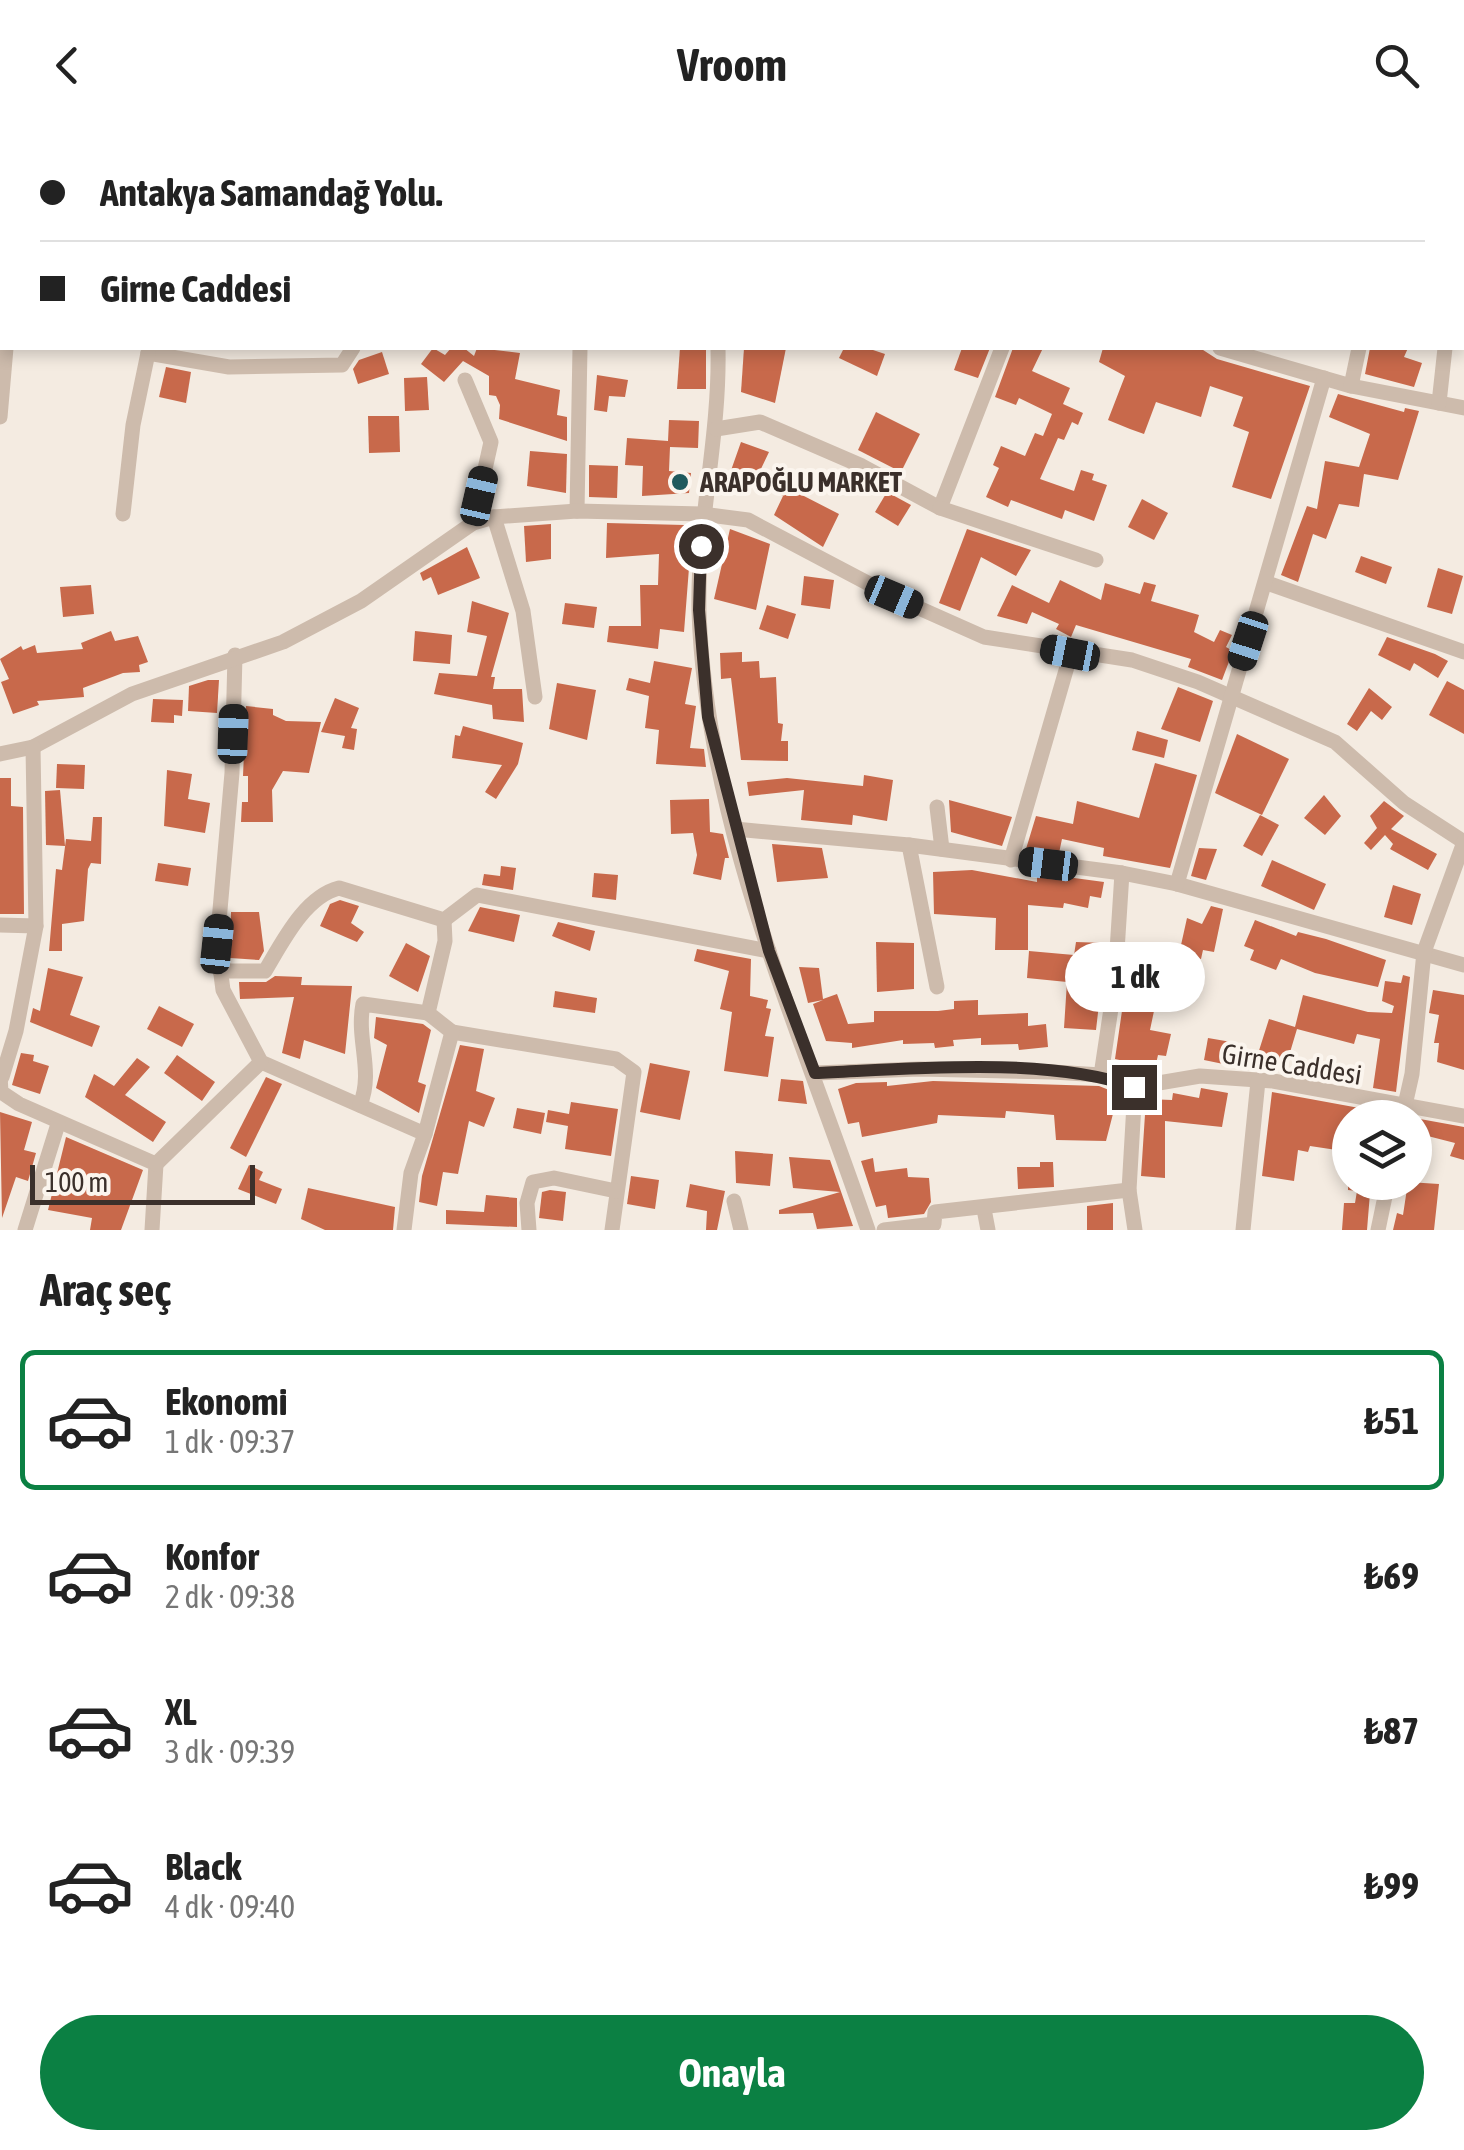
<!DOCTYPE html>
<html lang="tr">
<head>
<meta charset="utf-8">
<style>
	body { margin:0; font-family:"Asap Condensed",sans-serif; background:#f6f6f6; color:#222; height:100vh; display:flex; flex-direction:column; font-size:38px; white-space:nowrap }
	* { box-sizing:border-box; margin:0 }
	p { font-size:32px; color:#767676 }
	.icon { flex:none; width:55px; height:55px; fill:none; stroke:currentColor; stroke-width:2; stroke-linecap:round; stroke-linejoin:round }
	.map { position:relative; height:1100px; overflow:hidden }
	.panel { display:flex; flex-direction:column; background:#fff; flex:1 }
	.panel>* { flex:none }
	.banner { position:absolute; left:0px; top:0px; width:1465px; height:220px; box-shadow:0 5px 15px #0003; display:grid; align-content:center; height:220px; padding:0 40px; background:#fff }
	.controls { position:absolute; left:1332px; top:970px; display:grid; gap:20px }
	.controls a { display:grid; place-items:center; width:100px; height:100px; border-radius:50%; background:#fff; box-shadow:0 5px 15px #0003; font-size:50px }
	.scale { position:absolute; left:30px; bottom:25px; width:225px; box-sizing:border-box; padding-left:10px; border:5px solid #3b302b; border-top:0; font-size:28px; line-height:35px; white-space:nowrap; color:#3b302b; -webkit-text-stroke:8px #fbf5ee; paint-order:stroke }
	.end { position:absolute; width:45px; height:45px; margin:-22px; border:12px solid #3b302b; background:#fff; box-shadow:0 0 0 5px #fff }
	.from { border-radius:50% }
	.bubble { position:absolute; height:70px; border-radius:35px; background:#fff; box-shadow:0 5px 15px #0003; font-size:32px; font-weight:700; line-height:70px; text-align:center }
	.car { position:absolute; width:30px; height:60px; margin:-30px -15px; border-radius:12px; box-shadow:0 0 8px 2px #0007; background:linear-gradient(#222 24%,#8ab4d8 0 40%,#222 0 76%,#8ab4d8 0 86%,#222 0) }
	.banner b { display:flex; align-items:center; gap:35px; height:95px; font-size:38px }
	.banner b+b { border-top:2px solid #e0e0e0 }
	.banner i { width:25px; height:25px; background:#222 }
	ul { padding:0; list-style:none }
	li { display:flex; align-items:center; gap:30px; height:140px; margin:0 20px 15px; padding:0 20px; border:5px solid transparent; border-radius:15px }
	li div { flex:1 }
	li b { display:block; font-size:38px }
	li em { font-style:normal; font-weight:700 }
	li.selected { border-color:#0b8043 }
	li>.icon { width:90px; height:90px; stroke-width:1.5 }
	h2 { padding:0 40px; font-size:45px; line-height:120px }
	.action { display:flex; gap:20px; margin-top:auto; padding:20px 40px }
	.action a { flex:1; height:115px; border-radius:60px; background:#0b8043; color:#fff; font-size:40px; font-weight:700; line-height:115px; text-align:center }
	header { display:flex; justify-content:space-between; align-items:center; height:130px; padding:0 40px; background:#fff; font-size:45px; font-weight:700 }
	.map>svg:first-child { display:block }
	.building { fill:#c8694b }
	.lines { fill:none; stroke-linecap:round; stroke-linejoin:round }
	.minor { stroke:#cdbbac; stroke-width:15 }
	.route { stroke:#3b302b; stroke-width:12 }
	.poi-dot { fill:#1f5a5e; stroke:#fbf5ee; stroke-width:4 }
	.labels { text-anchor:middle; stroke-width:8; stroke-linejoin:round; paint-order:stroke }
	.poi-label { font-size:28px; font-weight:bold; fill:#3b302b; stroke:#fbf5ee; text-anchor:start }
	.street-label { font-size:28px; fill:#3b302b; stroke:#fbf5ee }
</style>
</head>
<body>
<header><svg class="icon" aria-label="back" viewBox="0 0 24 24"><path d="M15 5l-7 7 7 7"/></svg>Vroom<svg class="icon" aria-label="search" viewBox="0 0 24 24"><circle cx="10" cy="10" r="6"/><path d="M15 15l6 6"/></svg></header>
<div class="map">
<svg width="1464" height="1100" viewBox="0 0 1464 1100">
	<rect width="100%" height="100%" fill="#f4ebe1"/>
	<!-- building -->
	<g class="building">
		<path d="M433,218l12,7 6,-7h13l10,8 3,-8 43,5 -5,26 45,11 -3,25 10,2v24l-68,-22 1,-14 -4,-9 -7,-1v-19l-26,-15 -19,21 -23,-18z"/>
		<path d="M680,218h26v41h-29z"/>
		<path d="M744,218h42l-11,55 -34,-11z"/>
		<path d="M844,218h23l18,6 -8,22 -38,-18z"/>
		<path d="M962,218h28l-12,30 -24,-8z"/>
		<path d="M1013,218h30l-11,23 38,17 -7,16 20,9 -5,12 -6,-3 -8,18 -6,-2 -18,41 34,12 7,-21 13,4 -2,6 15,5 -13,36 -29,-11 -3,9 -51,-19 -3,7 -22,-10 13,-29 -6,-3 8,-19 24,10 10,-23 8,3 9,-22 -33,-16 -3,7 -21,-8z"/>
		<path d="M1103,218h97l17,11 93,27 -39,113 -39,-12 17,-55 -16,-6 10,-29 -33,-11 -9,31 -45,-15 -12,32 -14,-5 -22,-9 17,-44 -26,-14z"/>
		<path d="M1370,218h38l-4,9 18,6 -8,24 -49,-13z"/>
		<path d="M382,222l7,22 -31,10 -5,-15 6,-9z"/>
		<path d="M166,237l25,5 -5,31 -27,-6z"/>
		<path d="M597,245l31,5 -3,17 -16,-1 -2,16 -13,-2z"/>
		<path d="M427,247l2,33 -24,1 -1,-33z"/>
		<path d="M1338,264l66,18 1,-4 14,3 -21,69 -34,-6 -5,33 -20,-3 -13,35 -13,-5 -15,48 -17,-7 26,-69 10,3 8,-48 34,6 11,-33 -41,-17z"/>
		<path d="M876,282l44,22 -19,38 -43,-22z"/>
		<path d="M368,286h31l1,36 -31,1z"/>
		<path d="M669,290l30,1 -1,27 -28,-1 -1,24 22,2 -2,20 -47,3 1,-30 -18,-1 2,-27 41,3z"/>
		<path d="M741,312l28,10 -10,21 80,41 -16,33 -49,-32 9,-19 -54,-20z"/>
		<path d="M530,321l37,3 -1,39 -39,-7z"/>
		<path d="M589,335l29,1 -1,32 -28,-1z"/>
		<path d="M887,362l24,13 -13,21 -23,-14z"/>
		<path d="M1142,369l26,14 -14,27 -26,-13z"/>
		<path d="M607,393l77,2v29l6,1 -6,77 -24,-3 -2,20 -51,-7 2,-16h32l-1,-41h18l1,-31 -53,4z"/>
		<path d="M551,394v35l-25,3 -2,-36z"/>
		<path d="M730,399l40,15 -14,66 -42,-11z"/>
		<path d="M967,399l64,21 -15,26 -35,-19 -21,54 -21,-8z"/>
		<path d="M467,417l13,31 -42,17 -7,-18 -8,4 -3,-8z"/>
		<path d="M1361,426l31,11 -6,17 -31,-12z"/>
		<path d="M1438,438l25,8 -11,38 -25,-7z"/>
		<path d="M804,446l30,4 -4,29 -29,-4z"/>
		<path d="M1060,450l41,20 4,-17 35,11 4,-12 12,3 -5,16 48,14 -5,17 20,10 6,-12 12,5 -6,12 7,4 -11,29 -34,-13 3,-8 -115,-34 -5,12 -15,-8 3,-5 -27,-12 -5,12 -30,-8 15,-31 37,18z"/>
		<path d="M91,455l3,29 -31,3 -3,-30z"/>
		<path d="M472,471l37,12 -18,64h4l-2,12h29l2,33 -31,-3 -1,-14 -58,-11 5,-21 38,3 10,-40 -20,-4z"/>
		<path d="M565,473l32,4 -3,21 -32,-4z"/>
		<path d="M767,475l29,9 -8,25 -29,-10z"/>
		<path d="M111,501l4,10 23,-5 10,26 -9,3 1,7 -17,1 -40,15 1,9 -47,4 2,4 -26,9 -12,-32 8,-3 -9,-20 21,-13 2,4 12,-5 2,8 46,-4 -2,-6z"/>
		<path d="M415,501l37,4 -2,29 -37,-3z"/>
		<path d="M1387,507l48,17 13,7 -10,17 -24,-15 -4,8 -32,-16z"/>
		<path d="M742,522v10l17,-1 1,17 16,-1 2,46 5,1 -2,17h7v20l-47,-1 -10,-82 -10,1 -1,-26z"/>
		<path d="M654,531l38,7 -7,36 11,2 -6,42 14,1 2,18 -50,-3 3,-34 -14,-2 4,-32 -23,-6 3,-12 21,5z"/>
		<path d="M208,550h11l-2,33 -29,-2 1,-25z"/>
		<path d="M1447,551l17,9v44l-35,-19z"/>
		<path d="M557,553l39,7 -9,50 -38,-11z"/>
		<path d="M1178,557l35,14 -13,41 -39,-13z"/>
		<path d="M1369,558l23,19 -10,13 -11,-9 -14,20 -10,-7z"/>
		<path d="M335,568l24,10 -8,20 6,1 -3,21 -12,-2 3,-12 -24,-4z"/>
		<path d="M153,569l30,1 -1,16 -8,-1v8l-23,-1z"/>
		<path d="M246,576l27,3v6l13,6 35,1 -12,51 -26,-2 -11,19 1,32h-32l1,-20h6v-26h-5z"/>
		<path d="M463,596l60,17 -5,21 -22,35 -11,-7 17,-27 -50,-7 3,-23 5,1z"/>
		<path d="M1137,601l31,9 -4,18 -32,-8z"/>
		<path d="M1237,604l52,25 -27,56 -47,-22z"/>
		<path d="M1155,633l42,12 -27,93 -67,-12 1,-8 -42,-9 -3,14 -33,-4 10,-33 37,8 4,-23 62,17z"/>
		<path d="M57,634l28,1 -1,24 -28,-1z"/>
		<path d="M167,640l25,4 -4,25 22,4 -5,30 -41,-7z"/>
		<path d="M864,645l29,5 -6,41 -34,-6 -1,10 -51,-5 3,-30 -55,6 -2,-14 40,-4 76,8z"/>
		<path d="M0,648h11v28l12,1 1,107h-24z"/>
		<path d="M60,660l5,56 -19,-1 -1,-54z"/>
		<path d="M1324,665l17,21 -16,19 -21,-17z"/>
		<path d="M709,669l1,33 13,2 6,24h-4l-4,22 -28,-6 4,-19 -4,-22 -22,1 -1,-34z"/>
		<path d="M949,670l63,17 -10,29 -51,-14z"/>
		<path d="M1384,671l20,15 -13,13 46,25 -9,16 -38,-21 3,-5 -8,-9 -14,15 -7,-7 13,-15 -7,-12z"/>
		<path d="M1260,685l19,10 -17,31 -19,-10z"/>
		<path d="M93,687h9l-1,47 -10,-1 -3,6 -4,52 -22,3v27h-13l7,-82 6,1 4,-31 25,2z"/>
		<path d="M772,714l50,4 6,30 -51,4z"/>
		<path d="M1199,718l18,1 -11,31 -15,-4z"/>
		<path d="M1272,730l54,24 -12,26 -53,-24z"/>
		<path d="M158,733l33,5 -3,18 -33,-5z"/>
		<path d="M501,736l15,2 -3,22 -31,-5 2,-11 16,2z"/>
		<path d="M972,740l65,12v-9l67,9 -3,16 -11,-2 -2,12 -24,-5 -1,5 -35,-3v45h-33l1,-32 -62,-4 -1,-42z"/>
		<path d="M594,743l24,2 -2,25 -24,-3z"/>
		<path d="M1393,755l28,9 -9,31 -28,-8z"/>
		<path d="M340,770l19,6 -8,17 13,9 -7,10 -37,-16 10,-22z"/>
		<path d="M1211,776l12,3 -9,43 -11,-2 -2,9 -22,-5 8,-36 15,6z"/>
		<path d="M480,777l40,8 -6,27 -46,-11z"/>
		<path d="M231,782h28l5,39 -5,9 -29,-2z"/>
		<path d="M1255,790l41,16 2,-4 28,7 60,21 -8,27 -63,-14 -34,-14 -5,11 -26,-10 4,-10 -10,-4z"/>
		<path d="M558,792l37,9 -5,20 -38,-15z"/>
		<path d="M876,812l38,1v46l-37,3z"/>
		<path d="M1076,812l30,1 -10,87 -32,-2 3,-46 -40,-4 2,-27 45,4z"/>
		<path d="M406,813l24,13 -12,36 -29,-16z"/>
		<path d="M697,819l54,10 -1,37 18,4 -2,8 5,1 -6,27 9,1 -6,40 -44,-6 8,-59 -12,-3 9,-38 -35,-10z"/>
		<path d="M1139,819l30,9 -11,35 -28,-12z"/>
		<path d="M799,837l20,1 4,31 14,-5 11,30 26,-2v-11h64l16,-2v-8l24,-1v15l50,-2v13l18,-2 2,23 -29,3 -1,-6 -37,1v-7l-28,2 1,6 -19,2 -1,-5 -31,1v-4l-51,8v-5l-26,-2 -13,-37 10,-4 -15,3z"/>
		<path d="M48,838l35,9 -13,38 30,11 -8,21 -62,-25 3,-14 7,3z"/>
		<path d="M1403,845l7,2 -14,115 -23,-4 7,-49 -23,-5 -3,10 -57,-15 -12,40 -29,-9 13,-41 26,8 8,-32 65,17 24,1 2,-7 -12,-5 3,-20 16,2z"/>
		<path d="M275,846l27,1 -1,8 51,1 -7,68 -41,-14 -4,19 -18,-6 12,-56 -54,2 -1,-17h27z"/>
		<path d="M1433,860l31,5v75l-27,-8 2,-19h-5l5,-28 -10,-2z"/>
		<path d="M555,861l42,7 -2,15 -42,-6z"/>
		<path d="M1123,874l31,7 -4,19 21,4 -5,22 -8,-1 -3,13 -40,-9z"/>
		<path d="M159,876l35,18 -12,23 -35,-18z"/>
		<path d="M376,887l47,7 8,6 -13,52 8,3 -7,28 -43,-25 11,-43 -13,-7z"/>
		<path d="M1208,908l29,5 -4,23 -29,-6z"/>
		<path d="M460,915l24,4 -8,42 19,7 -11,29 -15,-6 -11,53 -15,-2 -6,34 -18,-4 3,-26z"/>
		<path d="M21,923l13,2 -1,6 16,5 -9,28 -28,-9z"/>
		<path d="M177,925l38,27 -13,19 -38,-28z"/>
		<path d="M137,928l13,9 -25,28 41,27 -13,20 -68,-45 9,-23 20,12z"/>
		<path d="M650,933l40,8 -10,49 -40,-8z"/>
		<path d="M266,947l16,7 -36,73 -16,-9z"/>
		<path d="M781,949l22,2 4,23 -29,-3z"/>
		<path d="M933,951l166,5 15,6 1,14 -9,35 -50,-1 -2,-25 -48,-4 -1,7 -67,-3 -1,8 -75,14 -3,-15 -11,2 -10,-35 18,-6 31,-1v4z"/>
		<path d="M1201,958l27,5 -6,34 -57,-6v57l-24,-2 5,-77 26,1 1,-7 26,5z"/>
		<path d="M1272,962l120,22v4h-42v34l-40,-6 -2,6 -10,-2 -4,31 -32,-5z"/>
		<path d="M571,972l47,7 -7,47 -46,-7 3,-23 -22,-4 2,-12 21,4z"/>
		<path d="M517,978l28,5 -4,21 -28,-6z"/>
		<path d="M0,982l32,10 -8,28 12,3 -8,28 -12,-4 -14,41z"/>
		<path d="M1420,989l44,8v33l-14,-4 5,-13 -39,-10z"/>
		<path d="M66,1007l77,33 -22,60h-31l2,-12 -44,-8z"/>
		<path d="M735,1021l38,3 -3,32 -34,-3z"/>
		<path d="M789,1027l41,3 23,66 -36,3 -4,-16 -34,1v-4l61,-18 -47,-4z"/>
		<path d="M873,1028l2,14 32,-4 1,9 21,1 2,24 -7,12 -36,4 -2,-13 -10,2 -15,-46z"/>
		<path d="M1040,1032h13l1,25 -36,2 -1,-22h23z"/>
		<path d="M249,1035l14,7 -4,8 23,9 -6,15 -38,-15z"/>
		<path d="M631,1046l28,4 -4,29 -28,-5z"/>
		<path d="M1348,1052h28l-2,12 -4,-1 -3,37h-25l2,-27h11l2,-12 -9,-1z"/>
		<path d="M1408,1052l31,2 -5,46h-41l4,-17 6,2z"/>
		<path d="M690,1054l35,7 -8,39h-11l1,-19 -21,-4z"/>
		<path d="M308,1058l87,19 -2,23h-68l-24,-11z"/>
		<path d="M550,1060l16,2 -3,29 -24,-3 3,-26z"/>
		<path d="M486,1065l31,3v29l-71,-3v-14l38,2z"/>
		<path d="M1113,1073v27h-26v-24z"/>
	</g>
	<g class="lines">
		<!-- minor -->
		<g class="minor">
			<path d="M24,0l7,2"/>
			<path d="M398,0l4,2"/>
			<path d="M181,2v-2"/>
			<path d="M359,2v-2"/>
			<path d="M510,2l1,-2"/>
			<path d="M586,2l1,-2"/>
			<path d="M714,2l1,-2"/>
			<path d="M1084,2l1,-2"/>
			<path d="M1278,2v-2"/>
			<path d="M1401,2v-2"/>
			<path d="M1462,44l1,-6"/>
			<path d="M0,155h2"/>
			<path d="M149,218l-1,5 81,14 113,-2 11,-17"/>
			<path d="M718,218c2,89 -21,174 -19,263 7,214 101,419 169,619"/>
			<path d="M1220,218l131,38 113,22"/>
			<path d="M465,250l26,62 -18,81"/>
			<path d="M1351,256l8,-38"/>
			<path d="M1439,273l6,-55"/>
			<path d="M0,287l6,-69"/>
			<path d="M716,299l44,-7 102,44 78,42 62,-160"/>
			<path d="M940,378l156,52"/>
			<path d="M577,381l3,-163"/>
			<path d="M123,384l10,-89 15,-72"/>
			<path d="M494,387l29,94 12,86"/>
			<path d="M1267,453l197,69"/>
			<path d="M235,525l-3,118 -15,171 6,46 38,72 164,72 -14,39 -7,57"/>
			<path d="M0,624l33,-7 99,-53 151,-52 78,-41 112,-78 21,-6 83,-6 125,3 46,6 146,77 90,40 148,23 66,22 137,60 69,61 60,39"/>
			<path d="M937,677l5,42"/>
			<path d="M735,699l174,16 213,28 55,11 287,81"/>
			<path d="M909,715l28,142"/>
			<path d="M1011,730l60,-207"/>
			<path d="M1177,754l147,-506"/>
			<path d="M0,795l36,1"/>
			<path d="M220,841h45c17,-28 39,-74 74,-83l105,32 33,-25 292,56"/>
			<path d="M452,902l164,27 18,13 -22,158"/>
			<path d="M815,943l104,-4 134,3 48,3 34,12 65,-11 73,5 191,35"/>
			<path d="M1101,945l14,-93 7,-109"/>
			<path d="M0,946l1,16 18,12 137,60 -4,66"/>
			<path d="M2,947l14,-46 20,-105 -3,-179"/>
			<path d="M1135,957l-6,103 6,40"/>
			<path d="M360,975c14,-34 -4,-65 3,-101l65,9"/>
			<path d="M1403,984l9,-40 12,-122 40,-110"/>
			<path d="M425,1004l27,-102 -24,-19 17,-72 -1,-21"/>
			<path d="M156,1034l105,-102"/>
			<path d="M734,1071l7,29"/>
			<path d="M984,1079l4,21"/>
			<path d="M25,1100l33,-106"/>
			<path d="M529,1100l-2,-27 6,-21 21,-4 62,13"/>
			<path d="M884,1100l50,-6 1,-12 194,-22"/>
			<path d="M1243,1100l15,-149"/>
			<path d="M1378,1100l10,-48"/>
		</g>
	</g>
	<g class="lines">
		<!-- route -->
		<path class="route" d="M701,416l-2,64 9,107 61,234 46,122c94,-4 231,-17 319,14"/>
	</g>
	<!-- markers -->
	<circle class="poi-dot" cx="680" cy="352" r="10"/>
	<g class="labels">
		<!-- poi labels -->
		<g class="poi-label">
			<text x="700" y="362">ARAPOĞLU MARKET</text>
		</g>
		<!-- street labels -->
		<g class="street-label">
			<text transform="translate(1292 934) rotate(9)" y="10">Girne Caddesi</text>
		</g>
	</g>
</svg>
<div class="controls">
<a><svg class="icon" aria-label="layers" viewBox="0 0 24 24"><path d="M12 4l9 5-9 5-9-5zM3 14l9 5 9-5"/></svg></a>
</div>
<div class="scale">100 m</div>
<i class="end from" style="left:701px;top:416px"></i>
<i class="end" style="left:1134px;top:957px"></i>
<div class="bubble" style="left:1065px;top:812px;width:140px">1 dk</div>
<i class="car" style="left:479px;top:366px;rotate:13deg"></i>
<i class="car" style="left:894px;top:467px;rotate:113deg"></i>
<i class="car" style="left:1248px;top:511px;rotate:198deg"></i>
<i class="car" style="left:1070px;top:523px;rotate:281deg"></i>
<i class="car" style="left:233px;top:604px;rotate:2deg"></i>
<i class="car" style="left:1048px;top:734px;rotate:277deg"></i>
<i class="car" style="left:217px;top:814px;rotate:6deg"></i>
<div class="banner">
<b><i class="from"></i>Antakya Samandağ Yolu.</b>
<b><i></i>Girne Caddesi</b>
</div>
</div>
<section class="panel">
<h2>Araç seç</h2>
<ul>
<li class="selected"><svg class="icon" aria-label="car" viewBox="0 0 24 24"><path d="M5 17H2v-5l4-1 3-4h7l3 4 3 1v5h-3M9 17h6M6 11h13"/><circle cx="7" cy="17" r="2"/><circle cx="17" cy="17" r="2"/></svg><div><b>Ekonomi</b><p>1 dk · 09:37</p></div><em>₺51</em></li>
<li><svg class="icon" aria-label="car" viewBox="0 0 24 24"><path d="M5 17H2v-5l4-1 3-4h7l3 4 3 1v5h-3M9 17h6M6 11h13"/><circle cx="7" cy="17" r="2"/><circle cx="17" cy="17" r="2"/></svg><div><b>Konfor</b><p>2 dk · 09:38</p></div><em>₺69</em></li>
<li><svg class="icon" aria-label="car" viewBox="0 0 24 24"><path d="M5 17H2v-5l4-1 3-4h7l3 4 3 1v5h-3M9 17h6M6 11h13"/><circle cx="7" cy="17" r="2"/><circle cx="17" cy="17" r="2"/></svg><div><b>XL</b><p>3 dk · 09:39</p></div><em>₺87</em></li>
<li><svg class="icon" aria-label="car" viewBox="0 0 24 24"><path d="M5 17H2v-5l4-1 3-4h7l3 4 3 1v5h-3M9 17h6M6 11h13"/><circle cx="7" cy="17" r="2"/><circle cx="17" cy="17" r="2"/></svg><div><b>Black</b><p>4 dk · 09:40</p></div><em>₺99</em></li>
</ul>
<div class="action"><a>Onayla</a></div>
</section>
</body>
</html>
